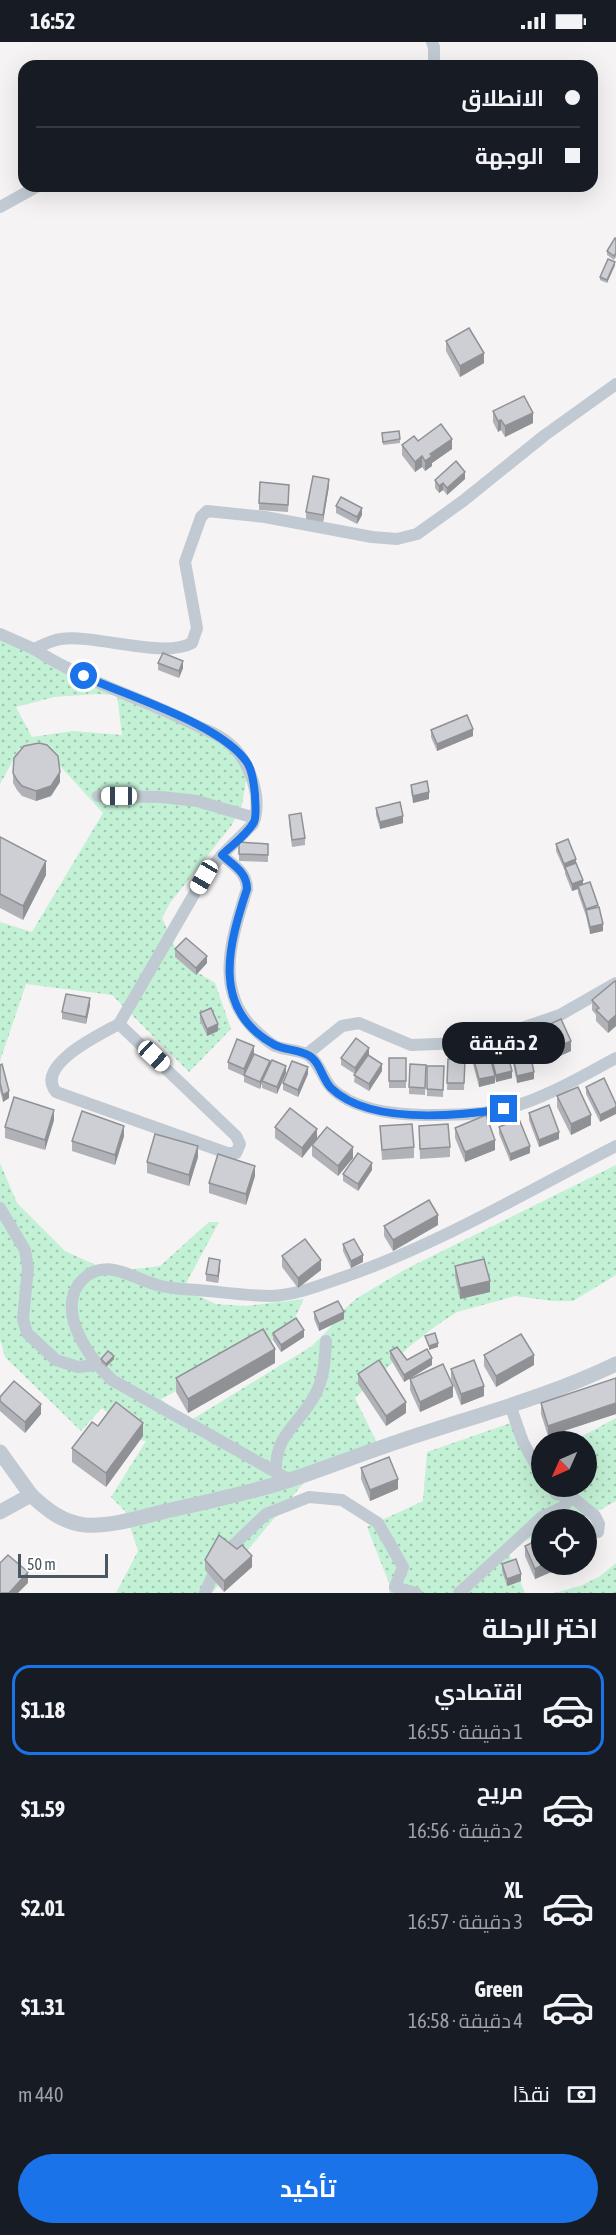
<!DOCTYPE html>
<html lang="ar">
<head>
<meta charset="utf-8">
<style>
	body { margin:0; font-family:"Asap Condensed",Cairo,sans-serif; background:#20242c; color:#f1f3f6; direction:rtl; height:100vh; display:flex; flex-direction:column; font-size:22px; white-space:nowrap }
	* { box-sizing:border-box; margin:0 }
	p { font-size:20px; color:#9ea1a6 }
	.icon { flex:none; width:33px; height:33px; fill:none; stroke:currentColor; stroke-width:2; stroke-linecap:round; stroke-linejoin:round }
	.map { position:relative; height:1551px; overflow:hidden; direction:ltr }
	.drawer { display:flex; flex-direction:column; background:#171b24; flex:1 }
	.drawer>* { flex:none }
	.top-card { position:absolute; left:18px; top:18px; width:580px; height:132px; border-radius:18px; box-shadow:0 6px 24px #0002; direction:rtl; display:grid; align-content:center; height:132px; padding:0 18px; background:#171b24 }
	.needle { width:39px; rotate:225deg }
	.fabs { position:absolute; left:531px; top:1389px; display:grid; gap:12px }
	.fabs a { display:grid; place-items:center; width:66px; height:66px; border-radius:50%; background:#171b24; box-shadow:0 6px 24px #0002; font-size:30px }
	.scale { position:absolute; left:18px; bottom:15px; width:90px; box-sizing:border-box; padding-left:6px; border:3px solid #4a5661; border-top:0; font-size:16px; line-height:21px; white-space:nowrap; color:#4a5661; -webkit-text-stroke:4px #fff; paint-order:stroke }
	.end { position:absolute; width:27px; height:27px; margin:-14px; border:8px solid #1a73e8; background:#fff; box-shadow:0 0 0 3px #fff }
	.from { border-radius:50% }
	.bubble { position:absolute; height:42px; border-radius:21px; background:#171b24; box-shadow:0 6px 24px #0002; font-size:20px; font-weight:700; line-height:42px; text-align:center; direction:rtl }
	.car { position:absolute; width:18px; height:36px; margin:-18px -9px; border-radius:8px; box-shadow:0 0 4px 2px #0007; background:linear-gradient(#fff 24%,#345 0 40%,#fff 0 76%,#345 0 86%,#fff 0) }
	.top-card b { display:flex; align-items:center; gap:21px; height:57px; font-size:22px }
	.top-card b+b { border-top:2px solid #363941 }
	.top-card i { width:15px; height:15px; background:#f1f3f6 }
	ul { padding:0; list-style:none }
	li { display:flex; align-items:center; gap:18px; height:90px; margin:0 12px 9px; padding:0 6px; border:3px solid transparent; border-radius:18px }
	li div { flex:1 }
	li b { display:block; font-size:22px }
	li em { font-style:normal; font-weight:700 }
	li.selected { border-color:#1a73e8 }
	li>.icon { width:54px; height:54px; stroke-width:1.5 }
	h2 { padding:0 18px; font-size:27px; line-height:72px }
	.pay { display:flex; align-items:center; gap:15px; height:66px; padding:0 18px; font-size:22px }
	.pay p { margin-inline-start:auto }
	.action { display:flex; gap:12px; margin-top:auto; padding:12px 18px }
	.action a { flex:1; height:69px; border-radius:36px; background:#1a73e8; color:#fff; font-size:24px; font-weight:700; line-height:69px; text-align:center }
	.status { display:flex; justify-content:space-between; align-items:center; height:42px; padding:0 30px; background:#171b24; direction:ltr }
	.status svg { height:16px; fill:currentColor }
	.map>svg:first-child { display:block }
	.grass { fill:url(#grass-dots); fill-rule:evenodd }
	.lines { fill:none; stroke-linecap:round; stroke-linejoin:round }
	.minor { stroke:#c1cad2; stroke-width:12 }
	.tertiary { stroke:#c1cad2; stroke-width:15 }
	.wall { fill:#b0b2b7 }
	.shaded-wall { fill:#909195 }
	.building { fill:#cdcfd5; stroke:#909195; stroke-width:1.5 }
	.route { stroke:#1a73e8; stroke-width:8 }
</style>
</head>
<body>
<div class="status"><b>16:52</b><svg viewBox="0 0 49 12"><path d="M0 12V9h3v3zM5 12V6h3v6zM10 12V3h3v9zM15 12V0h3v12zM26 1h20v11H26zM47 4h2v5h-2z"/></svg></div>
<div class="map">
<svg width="616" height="1551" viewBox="0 0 616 1551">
	<defs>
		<pattern id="grass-dots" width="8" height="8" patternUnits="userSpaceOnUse" patternTransform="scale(1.5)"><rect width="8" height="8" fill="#c3f1d5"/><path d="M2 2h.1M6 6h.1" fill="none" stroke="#a0c6b0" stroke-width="1.8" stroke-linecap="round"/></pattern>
	</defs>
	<rect width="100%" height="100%" fill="#f5f3f3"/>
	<!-- grass -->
	<g class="grass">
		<path d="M0,586l210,103 38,40 -7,38 -10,17 -61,77 -8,15 20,45 33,20 16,46 -42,43 -77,-77 -86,-11 -26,77v-139l32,10 71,-119 -43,-47 -40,-18 -20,36zM96,652l21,1 5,40 -49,-4 -41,6 -16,-30 38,-10z"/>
		<path d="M0,1121l17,40 48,48 46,21 49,-6 49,-44h10l-36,67 33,15 30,2 58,-7 -16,33 -127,67 27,23 124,-76 17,-17 12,-17 16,-14 49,-29 210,-104v110l-43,26h-20l-38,-5 -58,16 -20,13 -27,21 -55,52 24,49 -73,33 -94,113h-96l22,-42 -13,-40 -14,-14 35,-56 -6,-1 -38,-32 -21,23 -76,-74 -5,-18z"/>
		<path d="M616,1376v83l-16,9 -23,9 -35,1 -1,14 -34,14 18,45h-136v-10l-22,-56 56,-26 4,-49 92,-32 11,45 11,-6 1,27h44v-44l-13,-1z"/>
		<path d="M616,1521v30h-62l26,-7 19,-9z"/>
	</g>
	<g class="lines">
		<!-- minor -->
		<g class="minor">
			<path d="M432,0l2,5v19"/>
			<path d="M0,165l38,-21"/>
			<path d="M0,592l34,15c9,-4 18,-9 27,-10 34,-5 102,20 131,4l5,-15 -12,-66 16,-45 6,-6 58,6 107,20 25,2 20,-5 46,-33 82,-66 71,-51"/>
			<path d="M34,607c49,32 105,48 157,74 14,7 29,11 40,22 19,17 32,54 22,79l-31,31 -18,22 -85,147"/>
			<path d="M98,754l64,1 35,4 58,17"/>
			<path d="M222,813c11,10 25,17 25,34 -14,45 -33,97 4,137 7,7 15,15 24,20 10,4 22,4 31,8 12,5 16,23 24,32 4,6 12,10 18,14 24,12 49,14 75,15 27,0 55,0 82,-6 39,-10 76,-32 111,-51"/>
			<path d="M119,982l117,112 4,8 -4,9h-9l-171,-61c-22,-27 45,-58 63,-68z"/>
			<path d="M307,1012l35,-28 17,-3 52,22 51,-2 51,-12 47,-16 56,-32"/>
			<path d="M0,1166l25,42 3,18 -5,51 4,14 29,27 22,7 19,-2"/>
			<path d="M510,1363l13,37 19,34"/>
			<path d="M276,1429c-1,-37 23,-46 39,-76 9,-17 10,-35 11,-54"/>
			<path d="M290,1438l-178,-100c-25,-24 -62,-77 -24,-105 7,-5 18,-7 26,-5 15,3 29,11 43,15 13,4 28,4 41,5 24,2 49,6 73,6 24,-1 47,-10 70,-18 95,-32 185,-86 275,-132"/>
			<path d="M550,1444l6,8 16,3 23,19 4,8 -1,8"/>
			<path d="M205,1551l16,-36 45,-43 43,-17 33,3 36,23 25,44 -8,20 21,6"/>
			<path d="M459,1551l83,-76 21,-10 9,-10"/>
		</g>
		<!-- tertiary -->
		<g class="tertiary">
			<path d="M0,1410l31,43"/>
			<path d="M0,1470l31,-17c15,14 32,28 54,30 25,2 57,-8 81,-14 42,-9 83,-18 124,-31 36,-12 71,-26 107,-38 73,-25 149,-44 219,-78"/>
		</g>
	</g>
	<!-- wall -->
	<g class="wall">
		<path d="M616,197v18l-2,3 -7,-5v-4z"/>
		<path d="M615,223l-8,18 -7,-3v-3z"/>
		<path d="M446,299l38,22 -24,14 -14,-26z"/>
		<path d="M493,369l40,12 -28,14 -4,-7 -3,2 -5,-10z"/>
		<path d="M382,391l18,6v4l-17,2z"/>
		<path d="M418,399l34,8 -20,14v3l-7,5 -3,-4 -7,5 -13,-17v-10z"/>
		<path d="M465,437l-18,16 -4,-5 -4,3 -4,-5v-8z"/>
		<path d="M329,444l-6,36 -17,-3v-7z"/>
		<path d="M289,450l-1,20 -29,-2v-7z"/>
		<path d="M336,464l26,9 -5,9 -21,-11z"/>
		<path d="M158,621l25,5 -4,10 -21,-8z"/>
		<path d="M431,688l42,6 -36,15 -6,-14z"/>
		<path d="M13,731l47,9 -9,14 -15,5 -14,-5 -5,-6 -4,-7z"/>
		<path d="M411,743l18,14 -16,4 -2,-11z"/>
		<path d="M376,766l27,15 -23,6 -4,-14z"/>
		<path d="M289,773l16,23v7l-13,2 -3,-25z"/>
		<path d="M0,795l46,38 -23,45 -23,-12z"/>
		<path d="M239,800l29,2v18l-29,-1z"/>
		<path d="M556,802l20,21 7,19 15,23 5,24 -13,3 -4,-18 -8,-23v-4l-6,2 -7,-17v-3l-9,-20z"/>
		<path d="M175,907l32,14 -11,12 -21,-18z"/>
		<path d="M616,941v43l-8,7 -12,-12v-6l-4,-5v-10z"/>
		<path d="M90,963l-4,19 -24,-5v-7z"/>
		<path d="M200,971l18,18 -11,5 -7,-16z"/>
		<path d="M533,990l38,19 -29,13 -9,-22z"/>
		<path d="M490,1010l22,26 -16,4 -1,-4v5l-16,4 -6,-23v-7h17z"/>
		<path d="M512,1010l22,27 -17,4 -5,-24z"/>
		<path d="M254,1011l-10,23 -16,-7v-7z"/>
		<path d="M369,1013l13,16 -13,20 -15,-9 1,-8 -14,-9v-7z"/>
		<rect x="389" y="1016" width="17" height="30"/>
		<path d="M448,1017l17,1 -1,30h-17z"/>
		<path d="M0,1023l9,33 -6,4 -3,-11z"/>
		<path d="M270,1023l16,8 -9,21 -15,-6v-5l-2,6 -16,-7v-7z"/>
		<path d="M427,1024h17l-1,31 -16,-1z"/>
		<path d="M426,1030l-1,23 -16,-1v-7z"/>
		<path d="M308,1032l-10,23 -15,-7v-7z"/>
		<path d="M604,1036l-4,44 -14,-28v-7z"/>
		<path d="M557,1054l34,29 -20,10 -14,-28z"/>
		<path d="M529,1071l30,26 -20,8 -10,-27z"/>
		<path d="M54,1078l-9,30 -40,-12v-11z"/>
		<path d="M380,1084l34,21v11l-32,2z"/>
		<path d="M419,1084l31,21v10l-30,2z"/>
		<path d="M275,1085l42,2 -15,29 -27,-20z"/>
		<path d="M499,1085l31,26 -20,8 -11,-27z"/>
		<path d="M455,1086l40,22 -30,12 -10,-24z"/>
		<path d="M124,1094l-9,29 -43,-14v-10z"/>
		<path d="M312,1103l41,13 -15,18 -26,-20z"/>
		<path d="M198,1115l-9,29 -42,-13v-11z"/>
		<path d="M372,1128l-14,21 -15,-10v-7z"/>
		<path d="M255,1134l-9,29 -37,-12v-10z"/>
		<path d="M438,1183l-45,26 -9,-15v-10z"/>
		<path d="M343,1202l20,18 -12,6 -8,-17z"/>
		<path d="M282,1214l39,14 -23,18 -16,-21z"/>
		<path d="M455,1224l35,26 -30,7 -5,-23z"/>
		<path d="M220,1225l-2,16 -12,-2v-7z"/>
		<path d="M314,1270l30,7 -25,12 -5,-12z"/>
		<path d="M273,1291l31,4 -23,15 -8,-12z"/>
		<path d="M390,1309l17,9 25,5 -28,17 -14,-24z"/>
		<path d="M484,1313l50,10 -38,22 -12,-21z"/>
		<path d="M101,1317h13l-8,8 -5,-4z"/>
		<path d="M275,1321l-87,50 -12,-21v-14z"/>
		<path d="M451,1327l33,27 -23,9 -10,-26z"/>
		<path d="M358,1332l48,39 -20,13 -28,-42z"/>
		<path d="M616,1336v36l-68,22 -7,-22v-11z"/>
		<path d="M410,1337l43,18 -33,15 -10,-22z"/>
		<path d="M0,1355l41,17 -16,19 -25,-22z"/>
		<path d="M98,1384l45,10 -37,51 -34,-25v-14z"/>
		<path d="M361,1426l37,21 -28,12 -9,-22z"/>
		<path d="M525,1504l40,18v2l-30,13 -10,-23z"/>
		<path d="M205,1518l47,7 -28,25 -19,-22z"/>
		<path d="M502,1522l19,17 -14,5 -5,-15z"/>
	</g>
	<!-- shaded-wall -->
	<g class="shaded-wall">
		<path d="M615,220v3l-8,18v-3z"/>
		<path d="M484,311v10l-24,14v-11z"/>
		<path d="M533,371v10l-28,14v-11z"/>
		<path d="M501,378v10l-3,2v-11z"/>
		<path d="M452,397v10l-20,14v3l-7,5v-10l5,-7z"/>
		<path d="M422,414v11l-7,5v-10z"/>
		<path d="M465,430v7l-18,16v-7z"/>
		<path d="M329,437v7l-6,36v-7z"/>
		<path d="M443,441v7l-4,3v-7z"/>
		<path d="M362,466v7l-5,9v-7z"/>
		<path d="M183,619v7l-4,10v-7z"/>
		<path d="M473,687v7l-36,15v-7z"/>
		<path d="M60,730v10l-9,14 -15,5v-10z"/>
		<path d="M429,750v7l-16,4v-7z"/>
		<path d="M403,774v7l-23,6v-7z"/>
		<path d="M576,817v7l-11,1 -1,4v-7z"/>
		<path d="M46,819v14l-23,45v-14z"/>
		<path d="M583,838v7l-5,-1v3l-6,2v-7z"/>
		<path d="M603,882v7l-13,3v-7z"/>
		<path d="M207,914v7l-11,12v-7z"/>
		<path d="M90,956v7l-4,19v-7z"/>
		<path d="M616,973v11l-8,7v-11z"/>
		<path d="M218,982v7l-11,5v-7z"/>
		<path d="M571,999v10l-29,13v-11z"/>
		<path d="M254,1004v7l-10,23v-7z"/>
		<path d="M369,1006v7l-14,20v-7z"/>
		<path d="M270,1019v7l-8,13 -2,8v-7z"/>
		<path d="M382,1022v7l-13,20v-7z"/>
		<path d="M286,1024v7l-9,21v-7z"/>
		<path d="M308,1025v7l-10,23v-7z"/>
		<path d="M512,1029v7l-16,4v-7z"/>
		<path d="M534,1030v7l-17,4v-7z"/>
		<path d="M495,1034v7l-16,4v-8z"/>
		<path d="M9,1049v7l-6,4v-7z"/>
		<path d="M616,1065v7l-16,8v-7z"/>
		<path d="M54,1068v10l-9,30v-10z"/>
		<path d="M591,1073v10l-20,10v-11z"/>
		<path d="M124,1084v10l-9,29v-10z"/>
		<path d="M317,1087v10l-15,19v-10z"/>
		<path d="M559,1090v7l-20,8v-7z"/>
		<path d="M495,1098v10l-30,12v-10z"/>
		<path d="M198,1104v11l-9,29v-11z"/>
		<path d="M530,1104v7l-20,8v-7z"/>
		<path d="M353,1105v11l-15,18v-10z"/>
		<path d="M372,1121v7l-14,21v-7z"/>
		<path d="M255,1124v10l-9,29v-11z"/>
		<path d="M438,1173v10l-45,26v-11z"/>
		<path d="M363,1213v7l-12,6v-7z"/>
		<path d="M220,1218v7l-2,16v-7z"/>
		<path d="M321,1218v10l-23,18v-10z"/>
		<path d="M490,1239v11l-30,7v-11z"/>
		<path d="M344,1270v7l-25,12v-7z"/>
		<path d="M304,1288v7l-23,15v-7z"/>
		<path d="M438,1301v4l-9,3v-4z"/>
		<path d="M275,1307v14l-87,50v-14z"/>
		<path d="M534,1313v10l-38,22v-11z"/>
		<path d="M114,1314v3l-8,8v-3z"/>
		<path d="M432,1316v7l-28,17v-7z"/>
		<path d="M453,1344v11l-33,15v-10z"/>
		<path d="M484,1344v10l-23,9v-11z"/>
		<path d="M406,1360v11l-20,13v-10z"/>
		<path d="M616,1361v11l-68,22v-10z"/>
		<path d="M41,1362v10l-16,19v-11z"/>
		<path d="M143,1381v13l-37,51v-14z"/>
		<path d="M398,1437v10l-28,12v-11z"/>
		<path d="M252,1514v11l-28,25v-11z"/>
		<path d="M544,1522h21v2l-30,13v-10z"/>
		<path d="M28,1530v11l-10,10h-9z"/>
		<path d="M521,1532v7l-14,5v-7z"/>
	</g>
	<!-- building -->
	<g class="building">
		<path d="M615,196l1,1v14l-2,3 -7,-5z"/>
		<path d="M608,217l7,3 -8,18 -7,-3z"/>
		<path d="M469,286l15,25 -24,13 -14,-25z"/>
		<path d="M524,354l9,17 -28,13 -4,-6 -3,1 -5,-10z"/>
		<path d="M441,382l11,15 -22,15 2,2 -7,5 -3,-5 -7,6 -13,-17 12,-9 4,5z"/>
		<path d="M399,389l1,8 -17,3 -1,-9z"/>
		<path d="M456,419l9,11 -18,16 -4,-5 -4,3 -4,-6z"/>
		<path d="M313,434l16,3 -6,36 -17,-3z"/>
		<path d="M260,440l29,3 -1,20 -29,-2z"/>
		<path d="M341,455l21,11 -5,9 -21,-11z"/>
		<path d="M163,611l20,8 -4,10 -21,-8z"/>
		<path d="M467,673l6,14 -36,15 -6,-14z"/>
		<path d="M39,701l8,2 11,11 2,16 -9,14 -15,5 -14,-5 -5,-6 -4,-7 1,-15 10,-12z"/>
		<path d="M427,739l2,11 -16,4 -2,-11z"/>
		<path d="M400,760l3,14 -23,6 -4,-14z"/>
		<path d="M301,771l4,25 -13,2 -3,-25z"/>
		<path d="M0,795l46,24 -23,45 -23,-12z"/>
		<path d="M568,797l8,20 -12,5 -8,-20z"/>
		<path d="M239,800l29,2v11l-29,-1z"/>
		<path d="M576,821l7,17 -11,4 -7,-17z"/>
		<path d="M590,840l8,23 -12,4 -8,-23z"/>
		<path d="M599,865l4,17 -13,3 -4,-17z"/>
		<path d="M186,896l21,18 -11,12 -21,-19z"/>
		<path d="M615,939l1,2v32l-8,7 -12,-12 3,-2 -7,-8z"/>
		<path d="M66,952l24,4 -4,19 -24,-5z"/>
		<path d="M211,966l7,16 -11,5 -7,-16z"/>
		<path d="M561,977l10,22 -29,12 -9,-21z"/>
		<path d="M356,996l13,10 -14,20 -14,-10z"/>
		<path d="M237,997l17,7 -10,23 -16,-7z"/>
		<path d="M506,1006l6,23 -16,4 -6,-23z"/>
		<path d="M529,1007l5,23 -17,4 -5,-24z"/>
		<path d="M489,1011l6,23 -16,3 -6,-22z"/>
		<path d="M254,1012l16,7 -10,21 -16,-7z"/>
		<path d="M368,1013l14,9 -13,20 -15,-9z"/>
		<rect x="389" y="1016" width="17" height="23"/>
		<path d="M448,1017l17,1 -1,23h-17z"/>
		<path d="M272,1018l14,6 -9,21 -15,-6z"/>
		<path d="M292,1019l16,6 -10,23 -15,-7z"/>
		<path d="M2,1022l7,27 -6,4 -3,-12v-18z"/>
		<path d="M410,1022l16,1 -1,23 -16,-1z"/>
		<path d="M427,1024h17l-1,24 -16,-1z"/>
		<path d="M604,1036l12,26v3l-16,8 -14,-28z"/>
		<path d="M578,1045l13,28 -20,9 -14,-28z"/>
		<path d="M14,1055l40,13 -9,30 -40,-13z"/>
		<path d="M549,1063l10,27 -20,8 -10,-27z"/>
		<path d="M290,1066l27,21 -15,19 -27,-21z"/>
		<path d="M82,1069l42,15 -9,29 -43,-14z"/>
		<path d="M486,1073l9,25 -30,12 -10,-24z"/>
		<path d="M519,1077l11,27 -20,8 -11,-27z"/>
		<path d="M412,1082l2,23 -32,3 -2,-24z"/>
		<path d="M448,1082l2,23 -30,2 -1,-23z"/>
		<path d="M327,1085l26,20 -15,19 -26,-21z"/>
		<path d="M155,1092l43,12 -9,29 -42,-13z"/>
		<path d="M358,1111l14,10 -14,21 -15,-10z"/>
		<path d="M218,1112l37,12 -9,28 -37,-11z"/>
		<path d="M429,1158l9,15 -45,25 -9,-14z"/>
		<path d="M305,1197l16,21 -23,18 -16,-22z"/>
		<path d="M354,1197l9,16 -12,6 -8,-17z"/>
		<path d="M209,1216l11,2 -2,16 -12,-2z"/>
		<path d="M484,1217l6,22 -30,7 -5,-22z"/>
		<path d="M338,1259l6,11 -25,12 -5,-12z"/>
		<path d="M296,1276l8,12 -23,15 -8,-12z"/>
		<path d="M263,1287l12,20 -87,50 -12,-21z"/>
		<path d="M435,1291l3,10 -9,3 -4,-10z"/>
		<path d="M521,1292l13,21 -38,21 -12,-21z"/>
		<path d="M397,1305l10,13 20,-11 5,9 -28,17 -14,-24z"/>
		<path d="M108,1309l6,5 -8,8 -5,-5z"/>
		<path d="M379,1318l27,42 -20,14 -28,-42z"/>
		<path d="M474,1318l10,26 -23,8 -10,-25z"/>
		<path d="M443,1322l10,22 -33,16 -10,-23z"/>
		<path d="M616,1336v25l-68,23 -7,-23z"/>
		<path d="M14,1339l27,23 -16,18 -25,-21v-4z"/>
		<path d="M116,1360l27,21 -37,50 -34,-25 20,-26 6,4z"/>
		<path d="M389,1415l9,22 -28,11 -9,-22z"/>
		<path d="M219,1493l18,14 5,-4 10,11 -28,25 -19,-21z"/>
		<path d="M542,1496v26h2l-9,5 -10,-23z"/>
		<path d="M8,1513l20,17 -19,21h-9v-30z"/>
		<path d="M516,1517l5,15 -14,5 -5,-15z"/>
	</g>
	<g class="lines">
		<!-- route -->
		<path class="route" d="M84,634c43,20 140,49 164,88 5,9 6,21 7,31 0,8 2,20 -1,27 -7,13 -22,23 -32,33 11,10 25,17 25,34 -18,55 -37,119 26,155 10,6 24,5 35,11 12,6 14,24 23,33 38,37 126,28 173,21"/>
	</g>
</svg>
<div class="fabs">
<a><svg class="needle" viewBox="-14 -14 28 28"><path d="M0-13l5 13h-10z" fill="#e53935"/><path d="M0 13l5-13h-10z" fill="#9ea1a6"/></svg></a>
<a><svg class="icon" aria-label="locate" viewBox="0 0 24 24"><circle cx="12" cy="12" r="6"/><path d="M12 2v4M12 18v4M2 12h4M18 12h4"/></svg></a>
</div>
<div class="scale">50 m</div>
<i class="end from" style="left:84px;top:634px"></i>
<i class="end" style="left:504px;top:1067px"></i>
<div class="bubble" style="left:442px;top:980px;width:123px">2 دقيقة</div>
<i class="car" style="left:119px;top:754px;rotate:270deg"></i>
<i class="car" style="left:204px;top:835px;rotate:210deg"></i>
<i class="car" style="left:154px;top:1014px;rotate:133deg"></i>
<div class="top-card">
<b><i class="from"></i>الانطلاق</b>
<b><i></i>الوجهة</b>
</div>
</div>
<section class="drawer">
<h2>اختر الرحلة</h2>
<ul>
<li class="selected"><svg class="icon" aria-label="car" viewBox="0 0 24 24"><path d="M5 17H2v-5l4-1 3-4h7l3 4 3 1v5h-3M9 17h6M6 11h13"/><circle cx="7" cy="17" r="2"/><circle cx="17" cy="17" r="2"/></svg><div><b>اقتصادي</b><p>1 دقيقة · 16:55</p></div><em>$1.18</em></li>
<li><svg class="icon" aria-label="car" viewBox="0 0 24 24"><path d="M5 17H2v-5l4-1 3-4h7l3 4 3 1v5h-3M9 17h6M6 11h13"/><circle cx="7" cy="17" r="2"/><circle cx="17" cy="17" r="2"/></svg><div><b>مريح</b><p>2 دقيقة · 16:56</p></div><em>$1.59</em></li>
<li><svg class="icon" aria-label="car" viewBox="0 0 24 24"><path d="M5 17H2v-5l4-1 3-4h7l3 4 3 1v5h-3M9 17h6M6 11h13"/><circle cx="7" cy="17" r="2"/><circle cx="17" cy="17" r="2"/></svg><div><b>XL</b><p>3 دقيقة · 16:57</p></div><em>$2.01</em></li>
<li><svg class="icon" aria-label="car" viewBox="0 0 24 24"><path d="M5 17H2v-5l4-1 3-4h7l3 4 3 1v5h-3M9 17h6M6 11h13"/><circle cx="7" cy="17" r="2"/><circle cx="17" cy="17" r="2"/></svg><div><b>Green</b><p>4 دقيقة · 16:58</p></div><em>$1.31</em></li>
</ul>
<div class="pay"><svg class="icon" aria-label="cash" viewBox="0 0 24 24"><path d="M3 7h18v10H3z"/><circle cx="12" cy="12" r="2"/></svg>نقدًا<p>440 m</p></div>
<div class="action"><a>تأكيد</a></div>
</section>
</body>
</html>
